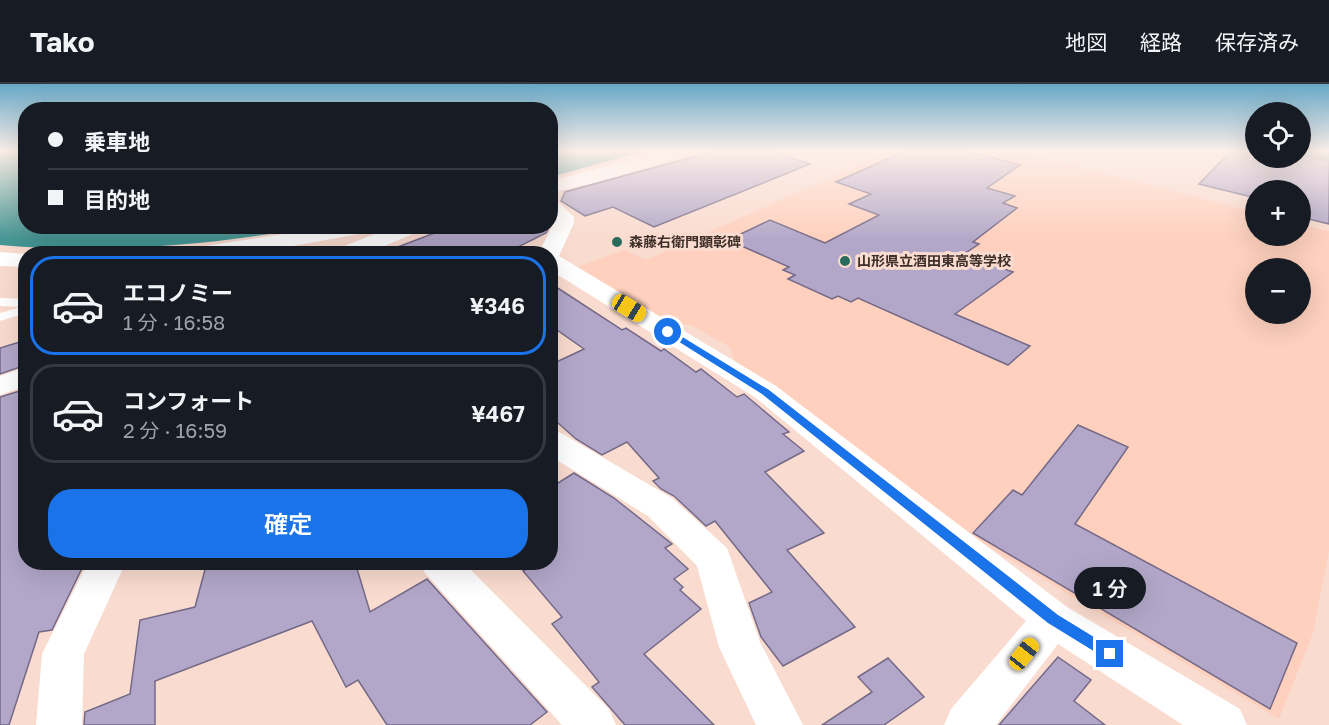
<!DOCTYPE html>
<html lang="ja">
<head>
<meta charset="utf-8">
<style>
	body { margin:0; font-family:"Golos Text","Noto Sans JP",sans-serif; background:#20242c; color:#f1f3f6; height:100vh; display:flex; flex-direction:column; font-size:22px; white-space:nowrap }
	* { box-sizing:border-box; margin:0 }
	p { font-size:20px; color:#9ea1a6 }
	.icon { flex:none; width:33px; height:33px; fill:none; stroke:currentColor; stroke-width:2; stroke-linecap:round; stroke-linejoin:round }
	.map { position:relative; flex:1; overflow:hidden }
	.details { position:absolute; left:18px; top:162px; width:540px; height:324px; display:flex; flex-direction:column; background:#171b24; border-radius:24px; box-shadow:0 6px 24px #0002 }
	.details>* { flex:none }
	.banner { position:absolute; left:18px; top:18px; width:540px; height:132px; border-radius:24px; box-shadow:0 6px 24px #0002; display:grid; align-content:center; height:132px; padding:0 30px; background:#171b24 }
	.tools { position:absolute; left:1245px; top:18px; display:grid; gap:12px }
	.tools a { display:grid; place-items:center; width:66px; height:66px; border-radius:50%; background:#171b24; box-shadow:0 6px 24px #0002; font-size:30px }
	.end { position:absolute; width:27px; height:27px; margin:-14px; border:8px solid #1a73e8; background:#fff; box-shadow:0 0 0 3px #fff }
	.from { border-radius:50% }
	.bubble { position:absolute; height:42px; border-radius:21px; background:#171b24; box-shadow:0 6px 24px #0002; font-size:20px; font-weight:600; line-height:42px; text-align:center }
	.car { position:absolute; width:18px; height:36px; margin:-18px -9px; border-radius:8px; box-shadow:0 0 4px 2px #0007; background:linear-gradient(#f5c518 24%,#345 0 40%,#f5c518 0 76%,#345 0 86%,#f5c518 0) }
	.banner b { display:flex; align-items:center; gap:21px; height:57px; font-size:22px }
	.banner b+b { border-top:2px solid #363941 }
	.banner i { width:15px; height:15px; background:#f1f3f6 }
	ul { padding:10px 0 0; list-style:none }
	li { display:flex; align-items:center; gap:18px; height:99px; margin:0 12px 9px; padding:0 18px; border:3px solid #363941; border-radius:24px }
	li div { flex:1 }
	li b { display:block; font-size:22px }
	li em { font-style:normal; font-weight:600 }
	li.selected { border-color:#1a73e8 }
	li>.icon { width:54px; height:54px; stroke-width:1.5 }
	.primary-button { display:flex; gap:12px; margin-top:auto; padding:12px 30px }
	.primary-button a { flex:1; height:69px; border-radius:24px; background:#1a73e8; color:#fff; font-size:24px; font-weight:600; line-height:69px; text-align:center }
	header { display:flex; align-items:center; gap:36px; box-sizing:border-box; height:84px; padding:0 30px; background:#171b24; border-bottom:2px solid #363941 }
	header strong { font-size:28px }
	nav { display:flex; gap:33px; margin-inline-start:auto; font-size:21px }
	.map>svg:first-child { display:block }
	.built { fill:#fed0bd; fill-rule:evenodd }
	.water { fill:#459695 }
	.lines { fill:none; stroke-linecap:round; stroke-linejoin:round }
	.river { fill:#459695; fill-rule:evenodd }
	.building { fill:#b2a7c8; stroke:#746987; stroke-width:1.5 }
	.lane { fill:#fff; fill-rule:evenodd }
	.street { fill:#fff; fill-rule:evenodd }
	.route { fill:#1a73e8 }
	.poi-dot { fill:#2a6c5c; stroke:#fadbcf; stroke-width:2 }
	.labels { text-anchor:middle; stroke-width:6; stroke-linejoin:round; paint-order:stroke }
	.far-poi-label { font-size:14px; font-weight:bold; fill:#3d2e28; stroke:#fadbcf; text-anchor:start }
</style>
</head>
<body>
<header>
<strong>Tako</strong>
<nav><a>地図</a><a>経路</a><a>保存済み</a></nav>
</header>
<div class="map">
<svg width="1329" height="641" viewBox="0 0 1329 641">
	<rect width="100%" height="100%" fill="#fadbcf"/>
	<!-- built -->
	<path class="built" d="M891,67h126l238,61 1,24h44l1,-12 28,7v319l-16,83 -34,86 -329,-195 -216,-164 -4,-13 -39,-22 -26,-2 -90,-55 49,-18 22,10zM1256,184h44v46h-44z"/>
	<!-- water -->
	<g class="water">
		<path d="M0,67h25l1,75 284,1c-100,19 -208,27 -310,18z"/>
		<path d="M550,67h94l-93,26z"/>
	</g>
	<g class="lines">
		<!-- river -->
		<path class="river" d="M1300,67h29v16l-37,-9h8z"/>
	</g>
	<!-- building -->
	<g class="building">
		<path d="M715,67h58l37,13 -156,63 -41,-20 -28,9 -24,-15 4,-9z"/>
		<path d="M905,67h62l53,14 -33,23 28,8 -12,7 14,5 -44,34 6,2 -15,10 49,18 -58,42 75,32 -22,19 -150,-67 -7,4 -13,-6 -6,3 -44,-20 7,-4 -12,-5 6,-3 -61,-27 42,-20 55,23 54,-28 -30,-11 22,-10 -35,-12z"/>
		<path d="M1231,67h25v7h44v-3l29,6v63l-29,-7v-27h-44v8l-57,-14z"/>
		<path d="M453,142h97l-4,7 -42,21h-117v-3z"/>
		<path d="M550,199l72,47 4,-2 35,23 3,-2 32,23 5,-3 36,28 7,-3 45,38 -6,2 21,17 -39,21 59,61 -37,17 68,77 -72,39 -22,-29 -12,-34 23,-11 -57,-71 -9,5 -32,-30 -13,-7 -8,-8 6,-3 -32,-36 -25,13 -26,-16 -26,-23v-51l34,-16 -34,-24z"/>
		<path d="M26,256v25l-26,9v-26z"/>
		<path d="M26,305v173h59l-33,68 -13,2 -30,93h-9v-328z"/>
		<path d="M1078,341l50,22 -53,77 222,119 -27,66 -297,-176 40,-43 9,5z"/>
		<path d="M574,389l40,25 58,46 -7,4 23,21 -14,10 9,8 -3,3 21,19 -57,45 70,71h-89l-33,-38 7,-5 -47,-58 10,-7 -39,-46 14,-9h13v-74z"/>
		<path d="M207,478h148l15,50 57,-33 120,133 -17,13h-143l-29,-45 -12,7 -34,-66 -157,60v44h-71l1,-13 45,-18 10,-74 55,-13z"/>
		<path d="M1058,573l33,23 -17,21 31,24h-106z"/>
		<path d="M888,574l36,39 -40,28h-62l50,-33 -14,-15z"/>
	</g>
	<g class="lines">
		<!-- lane -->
		<path class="lane" d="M0,214l26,1v14l-26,8v-8l21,-6 -21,-1z"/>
		<!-- street -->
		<g class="street">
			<path d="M664,67h26l-3,4 -90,27 -47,11v-12z"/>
			<path d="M550,115l7,2 17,16v6l-15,33 217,130 291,221 173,102 7,16h-64l-125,-81 -62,81h-52l7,-16 75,-88 -270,-223 -206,-128v-16h-12l16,-31v-4l-4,-3z"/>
			<path d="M335,142h45l-3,4 -7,2 -122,22h-60l3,-5 8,-2z"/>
			<path d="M395,142h30l-3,4 -56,24h-32l3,-5z"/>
			<path d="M0,168l27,2 -1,13 -26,-1z"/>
			<path d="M26,283v19l-26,9v-19z"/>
			<path d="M550,346l11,3 111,65 55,50 33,94 43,83h-47l-37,-78 -22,-81 -49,-50 -98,-60z"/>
			<path d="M88,478h38l-42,92 -2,71h-46l6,-71z"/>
			<path d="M419,478h44l146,147 7,16h-54l-137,-152z"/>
		</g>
	</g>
	<!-- sky -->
	<linearGradient id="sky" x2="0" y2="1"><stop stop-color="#67a8c7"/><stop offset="0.43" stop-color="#fdefe9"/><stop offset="1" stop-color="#fdefe9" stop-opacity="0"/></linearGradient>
	<rect width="1329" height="156" fill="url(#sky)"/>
	<!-- route -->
	<path class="route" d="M665,246h6l98,60 289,225 57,35 2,4 -2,4 -5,2 -5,-2 -57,-35 -286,-229 -97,-61z"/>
	<!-- markers -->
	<g class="poi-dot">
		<circle cx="617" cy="158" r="6"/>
		<circle cx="845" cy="177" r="6"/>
	</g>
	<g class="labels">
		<!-- far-poi labels -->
		<g class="far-poi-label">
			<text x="629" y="163">森藤右衛門顕彰碑</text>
			<text x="857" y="182">山形県立酒田東高等学校</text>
		</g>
	</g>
</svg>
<div class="tools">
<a><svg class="icon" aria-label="locate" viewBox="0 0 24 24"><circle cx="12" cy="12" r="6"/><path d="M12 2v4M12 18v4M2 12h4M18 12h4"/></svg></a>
<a>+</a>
<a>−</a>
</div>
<i class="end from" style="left:668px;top:248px"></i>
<i class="end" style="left:1110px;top:570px"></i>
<div class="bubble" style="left:1074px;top:483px;width:72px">1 分</div>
<i class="car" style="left:629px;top:224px;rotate:121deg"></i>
<i class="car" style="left:1024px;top:570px;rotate:39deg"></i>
<div class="banner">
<b><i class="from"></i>乗車地</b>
<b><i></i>目的地</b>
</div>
<section class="details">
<ul>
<li class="selected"><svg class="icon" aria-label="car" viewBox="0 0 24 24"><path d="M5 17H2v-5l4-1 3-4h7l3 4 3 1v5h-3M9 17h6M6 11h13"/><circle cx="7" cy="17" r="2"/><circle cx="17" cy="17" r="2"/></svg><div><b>エコノミー</b><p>1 分 · 16:58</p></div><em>¥346</em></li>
<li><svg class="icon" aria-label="car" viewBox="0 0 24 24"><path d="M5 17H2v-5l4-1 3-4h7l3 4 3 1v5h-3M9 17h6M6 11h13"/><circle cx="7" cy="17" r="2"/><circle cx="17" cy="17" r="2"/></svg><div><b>コンフォート</b><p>2 分 · 16:59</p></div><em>¥467</em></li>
</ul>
<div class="primary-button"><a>確定</a></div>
</section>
</div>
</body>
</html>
